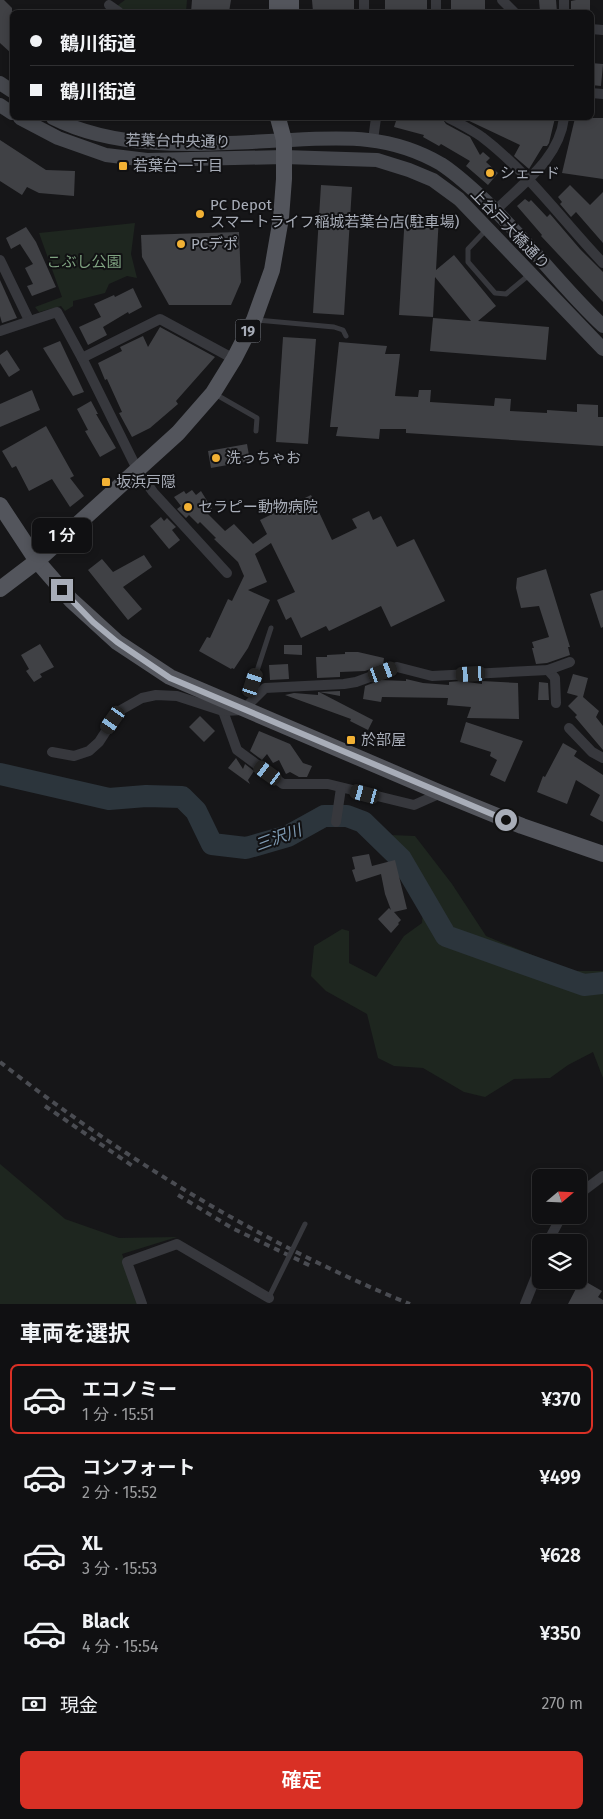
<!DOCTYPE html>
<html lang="ja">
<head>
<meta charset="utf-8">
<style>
	body { margin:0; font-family:"Fira Sans","Noto Sans JP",sans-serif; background:#19191b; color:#f1f3f6; height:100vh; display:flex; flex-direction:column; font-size:19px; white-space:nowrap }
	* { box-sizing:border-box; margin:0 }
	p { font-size:16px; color:#9c9d9f }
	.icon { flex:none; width:28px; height:28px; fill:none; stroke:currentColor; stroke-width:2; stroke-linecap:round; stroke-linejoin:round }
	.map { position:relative; height:1304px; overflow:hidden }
	.side { display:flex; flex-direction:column; background:#101012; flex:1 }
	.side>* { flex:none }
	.guide { position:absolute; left:10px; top:10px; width:584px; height:110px; border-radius:8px; box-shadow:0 2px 8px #0003,0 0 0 1px #303032; display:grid; align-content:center; height:110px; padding:0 20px; background:#101012 }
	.needle { width:32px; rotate:71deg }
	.fabs { position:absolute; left:532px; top:1169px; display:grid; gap:10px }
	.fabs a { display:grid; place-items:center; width:55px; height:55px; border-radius:8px; background:#101012; box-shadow:0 2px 8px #0003,0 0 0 1px #303032; font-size:25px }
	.end { position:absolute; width:22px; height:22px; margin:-11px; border:6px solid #a8adb8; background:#111; box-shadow:0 0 0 2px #111 }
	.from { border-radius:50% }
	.bubble { position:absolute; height:35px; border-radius:8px; background:#101012; box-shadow:0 2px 8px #0003,0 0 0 1px #303032; font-size:16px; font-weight:600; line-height:35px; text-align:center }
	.car { position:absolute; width:15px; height:30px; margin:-15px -8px; border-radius:6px; box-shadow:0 0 4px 1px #0007; background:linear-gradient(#222 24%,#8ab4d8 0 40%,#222 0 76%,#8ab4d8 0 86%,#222 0) }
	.guide b { display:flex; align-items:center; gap:18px; height:48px; font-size:19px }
	.guide b+b { border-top:1px solid #303032 }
	.guide i { width:12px; height:12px; background:#f1f3f6 }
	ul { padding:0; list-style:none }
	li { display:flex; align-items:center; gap:15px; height:70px; margin:0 10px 8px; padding:0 10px; border:2px solid transparent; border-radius:8px }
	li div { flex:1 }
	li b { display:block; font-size:19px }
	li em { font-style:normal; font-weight:600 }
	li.on { border-color:#d93025 }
	li>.icon { width:45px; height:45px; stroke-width:1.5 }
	h2 { padding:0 20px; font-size:22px; line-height:60px }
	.pay { display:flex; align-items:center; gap:12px; height:55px; padding:0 20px; font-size:19px }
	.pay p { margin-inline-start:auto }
	.action { display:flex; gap:10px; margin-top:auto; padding:10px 20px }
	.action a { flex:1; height:58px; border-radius:8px; background:#d93025; color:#fff; font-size:20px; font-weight:600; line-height:58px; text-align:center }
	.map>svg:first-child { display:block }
	.green { fill:#1e261f }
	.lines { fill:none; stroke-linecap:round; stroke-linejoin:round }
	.river { stroke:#2c353c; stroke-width:22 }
	.building { fill:#404145 }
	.lane { stroke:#37383d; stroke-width:5 }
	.street { stroke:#37383d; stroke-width:10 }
	.secondary { stroke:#45474d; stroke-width:14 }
	.primary { stroke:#53555c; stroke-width:16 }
	.rail { stroke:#4a4c52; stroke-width:4; stroke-dasharray:6 5; stroke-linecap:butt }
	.lane-bridge { stroke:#37383d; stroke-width:5 }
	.route { stroke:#a8adb8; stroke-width:6 }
	.poi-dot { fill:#f2b134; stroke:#111113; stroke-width:2 }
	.labels { text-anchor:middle; stroke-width:4; stroke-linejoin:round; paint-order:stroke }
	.shield { fill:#111113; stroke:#7b7e86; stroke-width:1 }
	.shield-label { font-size:14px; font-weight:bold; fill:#a8adb8 }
	.street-label { font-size:15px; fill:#a8adb8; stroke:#111113 }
	.poi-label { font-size:15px; fill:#a8adb8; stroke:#111113; text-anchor:start }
	.park-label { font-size:15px; fill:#7fa381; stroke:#111113 }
	.water-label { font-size:16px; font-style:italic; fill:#7f9bb3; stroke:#111113 }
</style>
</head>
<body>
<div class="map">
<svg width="603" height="1304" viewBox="0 0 603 1304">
	<rect width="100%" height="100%" fill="#161618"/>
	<!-- green -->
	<g class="green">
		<path d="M125,0h62l-1,12h-60l-9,-6z"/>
		<path d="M135,223l-4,31 6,24 -10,-2 -18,8 -4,9 -32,8v5l-8,5 -4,-5 -22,6 -4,-5 27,-10 -23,-64z"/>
		<path d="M390,835l25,1 37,48 34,52 85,35h32v107l-10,-26 -25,13 -18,13 -36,1 -29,18 -21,-5 -41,-24 -29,-2 -16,-8 -11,-44 -41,-23 -15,-15 3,-30 28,-17 7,2v32l27,14 28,-41 18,-13 3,-38z"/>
		<path d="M0,1164l65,55 54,19 58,-1 -55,17 18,50h-140z"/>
	</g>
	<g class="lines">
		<!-- river -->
		<path class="river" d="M0,774l109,25 37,-3 36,1 14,14 16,33 34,4 42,-12 36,-20h23l16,6 38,37 45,77 138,49 19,-2"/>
	</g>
	<!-- building -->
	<g class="building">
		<path d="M0,0h4l8,8v46l-12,-11z"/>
		<path d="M192,0h39l-2,12h-38z"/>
		<path d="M312,0h42v12h-41z"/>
		<rect x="385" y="0" width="42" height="12"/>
		<rect x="451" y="0" width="34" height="12"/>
		<path d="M539,0h17l1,12h-17z"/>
		<path d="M576,0h14v12h-19v-11z"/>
		<path d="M591,63l12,1 -2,22 -10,-1z"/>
		<path d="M397,118h45l4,6 24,13 10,18 3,-3 7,6 -4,4 12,11 -10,12 -22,-19 4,-5 -29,-17 -2,2 -16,-9 1,-2 -30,-8z"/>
		<path d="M463,118h92l-6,25 -2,3h-4l-14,23 -15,-13 6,-11z"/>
		<path d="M575,118h28v61l-41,-6z"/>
		<path d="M0,140l46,30 29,1 -1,25 -35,-3 -12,-6 -5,8 -22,-14z"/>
		<path d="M321,185l31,2 -8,128 -31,-2z"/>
		<path d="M570,185l20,20 13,-13v51l-27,-31 -5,5 -11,-13 2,-2 -4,-5z"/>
		<path d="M525,199l4,3 2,-2 16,17 3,-3 30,35 23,23v30l-62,-66 1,-1 -25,-29z"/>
		<path d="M405,214l34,2 -3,54 18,-15 42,51 -18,15 71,6 -3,33 -116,-9 3,-33 38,3 -36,-44 -2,40 -34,-2z"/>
		<path d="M26,227l10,15 20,45 -24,9 -5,-10 6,-2 -8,-16 8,-4 -13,-20 -9,5 -5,-11z"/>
		<path d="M239,232l2,50 -10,23h-62l-27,-48 -1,-22z"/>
		<path d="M0,280l17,38 -15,5 -2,-7z"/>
		<path d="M133,288l9,19 -13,7 -1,-2 -25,15 4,8 -19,10 -9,-18 22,-10 -7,-13 20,-9 1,2z"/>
		<path d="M160,327l55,30 -39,44 2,3 -28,24 -18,9 -13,-24 3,-1 -15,-33 -2,1 -7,-17 24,-12 -2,-4 23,-11 5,11z"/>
		<path d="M283,337l33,2 -8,105 -32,-2z"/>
		<path d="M60,341l24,51 -11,4 -30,-48z"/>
		<path d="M339,342l48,4 -2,8h15l-5,42 23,1 1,-7h12l-1,12 64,4 1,-8 16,1 -1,12 37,2v-3l30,2v-8l21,1v12h5v29l-197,-13v-4h-26l-1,10 -43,-3 2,-9h-8z"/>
		<path d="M7,350l13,20 -11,7 -9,-14v-8z"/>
		<path d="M32,390l8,20 -40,17v-23z"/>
		<path d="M91,401l7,13h-2l20,34 -16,9 -15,-26 3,-1 -11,-21z"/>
		<path d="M46,426l28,50 -4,2 14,18 -14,11 -18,-28 -23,12 -13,-25 -4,2 -10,-17z"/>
		<path d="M247,444l3,17 -39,7 -3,-17z"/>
		<path d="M192,490l4,5 5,-4 11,18 -4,5 17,17 9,-7 19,20 14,-10 -7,-14 51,-25 21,45 25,-12 -5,-9 17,-8 4,9 8,-4 16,31 17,-8 31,62 -54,26 -10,-21 -52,25 -3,-5 -25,12 -10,-21 -5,3 -9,-20 18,-8 -24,-49 -16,11 12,28 -19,8 22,10 -22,48 -14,21 -2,-1 -1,1 -32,-18 8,-14 3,1 18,-39 4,2 12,-25 -6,-14 -24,-23 2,-1 -16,-16 -2,2 -9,-9 -3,3 -9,-9 4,-3 -7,-9 10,-6 2,3z"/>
		<path d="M161,517l3,4 3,-3 9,9 -4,3 8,10 -11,9 -19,-23z"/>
		<path d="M144,555l8,12 -29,20 19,22 -14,11 -40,-50 14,-11 11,13z"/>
		<path d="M546,569l24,78h-2l2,8 -23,8 -11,1 -4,-16h2l-2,-6 17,-5 -10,-31 -18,2 -5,-20 1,-10z"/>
		<path d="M603,590v37l-2,1 -11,-34z"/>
		<path d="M40,644l14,23 -14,7 2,3 -8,5 -8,-11 3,-2 -8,-14z"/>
		<path d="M284,645h18v10l-18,-1z"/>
		<path d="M345,652h13l26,6 -1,7 -18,6 -25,1v5l-23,1 -1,-21h11v-2l18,-1z"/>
		<path d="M288,664l1,15 -19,1 -1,-15z"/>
		<path d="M573,674l15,4 -5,19 16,14 -3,6 7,9v24l-28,-33 2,-2 -9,-9 10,-10 -11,-3z"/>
		<path d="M406,679l17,4 26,2v-3l11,-1 22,3v-3l36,2 1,36 -52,-1 4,-11 -24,-2 1,-7 -66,-1 -1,5 -18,-3 2,-13 16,-6 25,1z"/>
		<path d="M539,682l9,1 1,17h-11z"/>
		<path d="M340,691v5l-21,-4 54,28 -5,10 -18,-9 1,-2 -66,-24 9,-2 24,2v-3z"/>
		<path d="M200,716l15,15 -11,11 -15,-15z"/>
		<path d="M466,722l57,19 -18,41 -15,-7 7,-15 -7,-4 1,-4 -31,-10z"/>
		<path d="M259,731l31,13 13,19 9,3 -5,11h-8l-9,-5 -4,2 -7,-14 -6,3 -6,-9 -5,6 -12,-9z"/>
		<path d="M563,743l14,8 -3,5 29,19v47l-13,-7 10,-20 -24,-15 -9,24 -30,-12 6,-16 2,1z"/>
		<path d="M236,758l7,11 2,-5 9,7 -6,9 2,4 -22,-16z"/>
		<path d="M369,854l3,12 23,-6 12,49 -13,3 7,8 -3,3 1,1 -8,9 -13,-14 11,-11 2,2 -6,-16 -4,-20 -25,8 -4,-12 3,-1 -3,-12z"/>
		<path d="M581,1279l21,12 -4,6 5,3v4h-35z"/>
	</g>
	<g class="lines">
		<!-- lane -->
		<g class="lane">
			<path d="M486,230l-18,19v13l27,31 11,1 23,-19"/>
			<path d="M257,320l77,7 9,3 3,6"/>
			<path d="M215,394l42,24 -1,13"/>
			<path d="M257,695l-4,-12 18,-55"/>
		</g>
		<!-- street -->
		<g class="street">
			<path d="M436,0v12"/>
			<path d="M502,0l12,12"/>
			<path d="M109,5l10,7"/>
			<path d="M364,12v-12"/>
			<path d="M564,12v-12"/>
			<path d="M591,29l12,1"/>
			<path d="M591,93l12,1"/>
			<path d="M449,118c11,6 23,12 33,19 46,35 81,84 121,126"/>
			<path d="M373,140l3,-22"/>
			<path d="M496,210c27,-27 63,-51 68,-92"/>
			<path d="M0,260l29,60"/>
			<path d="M0,331l57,-19 25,46 56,113 15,21 74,81"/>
			<path d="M82,358l78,-39 74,40"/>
			<path d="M548,670l7,8 1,25"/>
			<path d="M223,711l14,39 46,34h45l86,21 27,-12"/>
			<path d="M569,728l23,24 11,6"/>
			<path d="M52,752l22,4 15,-5 10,-9 20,-31 23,-13 14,-3 21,1 46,15 20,-1 22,-22 79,-4 12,-2 41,-15 35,9 116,-6 22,-8"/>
			<path d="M336,822l5,-34"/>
			<path d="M579,1194l24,-18"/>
			<path d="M549,1242l3,-8 10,-19"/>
			<path d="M142,1304l-15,-42 50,-18 92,54"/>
			<path d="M525,1304l16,-40"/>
		</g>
		<!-- secondary -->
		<g class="secondary">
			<path d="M0,83l12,8"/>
			<path d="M0,105l12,8"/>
			<path d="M20,118l38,20 48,17 41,5 137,-3 93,3 32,10 24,10 26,19 144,150"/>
			<path d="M53,118c71,36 161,25 238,22 55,-3 100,-5 150,24 14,9 26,20 38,31 45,40 80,90 124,131"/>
		</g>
		<!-- primary -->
		<g class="primary">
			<path d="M291,0v12"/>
			<path d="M277,12v-12"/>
			<path d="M0,505l37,56 34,39 46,42 53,35 271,116 81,33 81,28"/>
			<path d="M0,589l37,-28 141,-128 35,-40 21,-34 20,-39 18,-50 9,-52 3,-39v-39l-6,-22"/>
		</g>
		<!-- rail -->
		<g class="rail">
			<path d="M0,1062c125,98 263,182 410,242"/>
			<path d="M45,1106l89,61"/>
			<path d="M178,1195l54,33 81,39"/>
		</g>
		<!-- lane-bridge -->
		<path class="lane-bridge" d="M270,1295l35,-71"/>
	</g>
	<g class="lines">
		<!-- route -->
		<path class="route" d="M62,590l31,32 24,20 53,36 336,142"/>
	</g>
	<!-- markers -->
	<g class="poi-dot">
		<rect x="118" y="161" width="10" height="10" rx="2.5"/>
		<circle cx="490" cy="173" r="5"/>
		<circle cx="200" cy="214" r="5"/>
		<circle cx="181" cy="244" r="5"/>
		<circle cx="216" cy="458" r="5"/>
		<rect x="101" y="477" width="10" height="10" rx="2.5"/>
		<circle cx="188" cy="507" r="5"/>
		<rect x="346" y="735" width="10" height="10" rx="2.5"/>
	</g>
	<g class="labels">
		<!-- shield labels -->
		<rect class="shield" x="235.5" y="319.5" width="25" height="23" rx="4"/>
		<g class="shield-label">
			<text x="248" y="336">19</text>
		</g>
		<!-- street labels -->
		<g class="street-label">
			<text transform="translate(178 141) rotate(1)" y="5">若葉台中央通り</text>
			<text transform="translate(510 229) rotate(46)" y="5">上谷戸大橋通り</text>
		</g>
		<!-- poi labels -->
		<g class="poi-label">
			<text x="133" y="171">若葉台一丁目</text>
			<text x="500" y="178">シェード</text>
			<text x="210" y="210">PC Depot<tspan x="210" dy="17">スマートライフ稲城若葉台店(駐車場)</tspan></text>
			<text x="191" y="249">PCデポ</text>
			<text x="226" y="463">洗っちゃお</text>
			<text x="116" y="487">坂浜戸隠</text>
			<text x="198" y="512">セラピー動物病院</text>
			<text x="361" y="745">於部屋</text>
		</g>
		<!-- park labels -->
		<g class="park-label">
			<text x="84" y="267">こぶし公園</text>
		</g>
		<!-- water labels -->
		<g class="water-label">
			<text transform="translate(278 837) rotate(-20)" y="6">三沢川</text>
		</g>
	</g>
</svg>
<div class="fabs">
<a><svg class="needle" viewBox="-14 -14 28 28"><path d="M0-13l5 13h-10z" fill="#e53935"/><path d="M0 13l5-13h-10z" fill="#9c9d9f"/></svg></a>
<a><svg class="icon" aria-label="layers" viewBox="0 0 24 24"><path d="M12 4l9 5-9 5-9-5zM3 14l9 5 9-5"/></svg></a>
</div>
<i class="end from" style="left:506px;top:820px"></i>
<i class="end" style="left:62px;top:590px"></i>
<div class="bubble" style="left:32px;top:518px;width:60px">1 分</div>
<i class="car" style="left:383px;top:672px;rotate:70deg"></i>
<i class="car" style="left:471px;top:674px;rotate:267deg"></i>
<i class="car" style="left:253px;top:683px;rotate:18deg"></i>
<i class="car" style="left:113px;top:720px;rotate:215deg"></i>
<i class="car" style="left:268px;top:773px;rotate:306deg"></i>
<i class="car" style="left:365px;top:794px;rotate:285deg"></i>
<div class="guide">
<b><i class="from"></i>鶴川街道</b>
<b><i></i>鶴川街道</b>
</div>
</div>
<section class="side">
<h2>車両を選択</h2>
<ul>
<li class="on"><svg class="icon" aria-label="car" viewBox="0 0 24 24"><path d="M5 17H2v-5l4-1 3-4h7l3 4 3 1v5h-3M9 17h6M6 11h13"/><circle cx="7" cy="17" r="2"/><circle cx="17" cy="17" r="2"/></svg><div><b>エコノミー</b><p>1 分 · 15:51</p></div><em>¥370</em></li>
<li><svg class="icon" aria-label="car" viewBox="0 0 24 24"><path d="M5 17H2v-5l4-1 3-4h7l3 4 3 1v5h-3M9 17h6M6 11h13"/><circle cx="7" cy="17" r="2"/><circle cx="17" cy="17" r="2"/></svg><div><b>コンフォート</b><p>2 分 · 15:52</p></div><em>¥499</em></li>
<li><svg class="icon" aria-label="car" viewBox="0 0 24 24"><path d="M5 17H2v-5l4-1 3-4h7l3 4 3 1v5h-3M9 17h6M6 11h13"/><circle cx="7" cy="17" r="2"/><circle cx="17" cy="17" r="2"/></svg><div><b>XL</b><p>3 分 · 15:53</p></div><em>¥628</em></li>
<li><svg class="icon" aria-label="car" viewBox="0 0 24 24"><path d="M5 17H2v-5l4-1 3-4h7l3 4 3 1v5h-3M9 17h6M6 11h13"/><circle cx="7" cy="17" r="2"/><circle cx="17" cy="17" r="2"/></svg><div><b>Black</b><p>4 分 · 15:54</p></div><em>¥350</em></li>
</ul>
<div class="pay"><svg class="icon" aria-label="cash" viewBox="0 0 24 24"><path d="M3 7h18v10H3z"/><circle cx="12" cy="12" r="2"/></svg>現金<p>270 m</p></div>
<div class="action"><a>確定</a></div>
</section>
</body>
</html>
